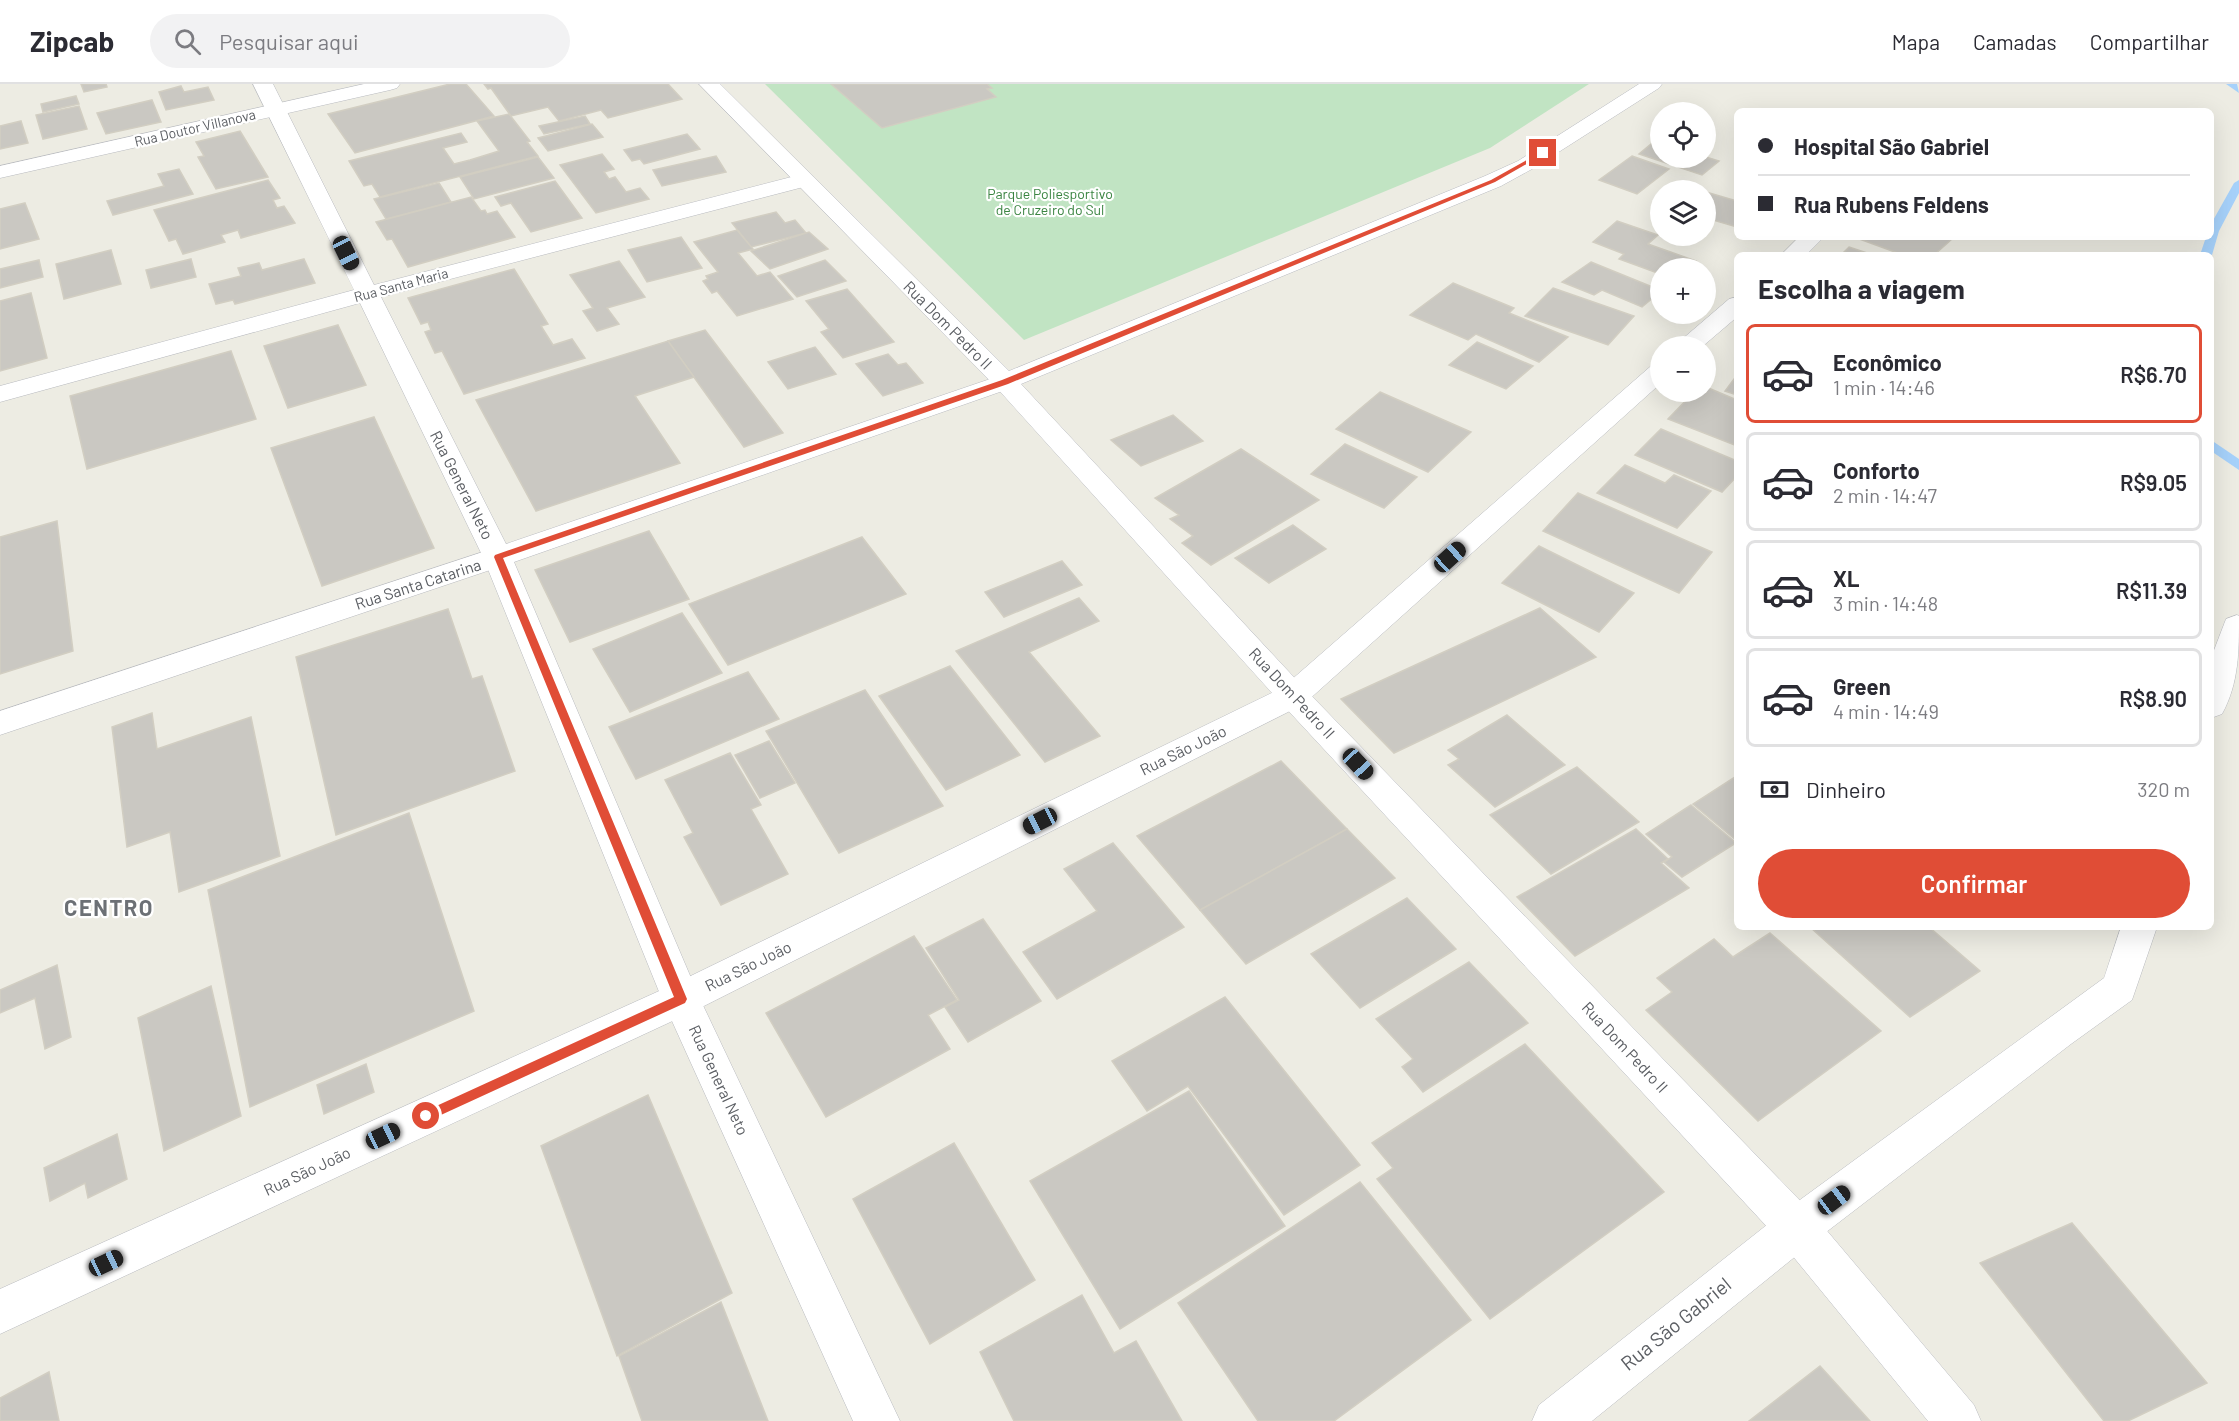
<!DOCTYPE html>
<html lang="pt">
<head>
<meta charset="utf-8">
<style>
	body { margin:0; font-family:Barlow,sans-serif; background:#f2f2f3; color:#2b2b33; height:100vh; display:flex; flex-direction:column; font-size:22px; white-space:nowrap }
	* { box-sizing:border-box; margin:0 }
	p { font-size:20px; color:#7c7c81 }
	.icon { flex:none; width:33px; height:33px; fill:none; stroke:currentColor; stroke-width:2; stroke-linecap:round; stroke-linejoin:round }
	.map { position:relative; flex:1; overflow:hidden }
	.drawer { position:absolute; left:1734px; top:168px; width:480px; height:678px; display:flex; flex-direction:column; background:#fff; border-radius:9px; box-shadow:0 6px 24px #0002 }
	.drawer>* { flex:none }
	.top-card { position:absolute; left:1734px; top:24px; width:480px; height:132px; border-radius:9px; box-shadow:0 6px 24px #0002; display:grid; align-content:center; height:132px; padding:0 24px; background:#fff }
	.tools { position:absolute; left:1650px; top:18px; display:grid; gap:12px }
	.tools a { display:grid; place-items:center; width:66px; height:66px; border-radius:50%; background:#fff; box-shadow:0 6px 24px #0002; font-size:30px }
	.end { position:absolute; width:27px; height:27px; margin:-14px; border:8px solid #e04d36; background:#fff; box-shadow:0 0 0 3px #fff }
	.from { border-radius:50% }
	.car { position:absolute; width:18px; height:36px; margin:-18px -9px; border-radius:8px; box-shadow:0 0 4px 2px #0007; background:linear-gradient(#222 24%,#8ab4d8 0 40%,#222 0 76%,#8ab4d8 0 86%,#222 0) }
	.top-card b { display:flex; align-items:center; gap:21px; height:57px; font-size:22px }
	.top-card b+b { border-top:2px solid #e1e1e2 }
	.top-card i { width:15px; height:15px; background:#2b2b33 }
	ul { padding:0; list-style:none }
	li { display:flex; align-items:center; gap:18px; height:99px; margin:0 12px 9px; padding:0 12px; border:3px solid #e1e1e2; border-radius:9px }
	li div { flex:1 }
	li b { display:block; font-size:22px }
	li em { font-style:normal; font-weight:600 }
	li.on { border-color:#e04d36 }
	li>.icon { width:54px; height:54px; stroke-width:1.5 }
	h2 { padding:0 24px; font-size:27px; line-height:72px }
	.pay { display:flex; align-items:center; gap:15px; height:66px; padding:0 24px; font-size:22px }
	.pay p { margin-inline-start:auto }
	.action { display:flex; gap:12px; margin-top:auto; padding:12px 24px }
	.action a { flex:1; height:69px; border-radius:36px; background:#e04d36; color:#fff; font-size:24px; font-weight:600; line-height:69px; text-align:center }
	header { display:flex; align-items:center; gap:36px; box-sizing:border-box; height:84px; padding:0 30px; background:#fff; border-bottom:2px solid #e1e1e2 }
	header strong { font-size:28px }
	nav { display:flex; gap:33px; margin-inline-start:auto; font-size:21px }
	.search { width:420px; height:54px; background:#f2f2f3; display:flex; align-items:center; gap:15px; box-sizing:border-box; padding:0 21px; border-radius:33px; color:#7c7c81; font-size:22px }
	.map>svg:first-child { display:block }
	.green { fill:#c1e4c3 }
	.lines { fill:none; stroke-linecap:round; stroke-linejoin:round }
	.stream { fill:#a6d1fa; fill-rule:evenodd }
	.building { fill:#cac8c2; stroke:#d2cec2; stroke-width:1.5 }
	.minor-casing { stroke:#b8babf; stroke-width:1 }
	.tertiary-casing { stroke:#b8babf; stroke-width:1 }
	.secondary-casing { stroke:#b9bbc1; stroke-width:1 }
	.minor { fill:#fff; fill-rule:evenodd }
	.tertiary { fill:#fff; fill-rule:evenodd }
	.secondary { fill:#fff; fill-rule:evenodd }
	.route { fill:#e04d36 }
	.labels { text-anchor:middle; stroke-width:4.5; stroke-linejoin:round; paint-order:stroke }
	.far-street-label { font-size:14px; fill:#5b5e63; stroke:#fff }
	.far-park-label { font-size:14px; fill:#3a8441; stroke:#fff }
	.street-label { font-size:16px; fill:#5b5e63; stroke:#fff }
	.near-street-label { font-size:20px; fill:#5b5e63; stroke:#fff }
	.district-label { font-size:22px; font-weight:bold; letter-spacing:1.5px; fill:#6c7075; stroke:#fff }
</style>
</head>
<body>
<header>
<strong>Zipcab</strong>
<div class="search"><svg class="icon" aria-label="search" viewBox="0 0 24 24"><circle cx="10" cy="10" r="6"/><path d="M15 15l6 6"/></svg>Pesquisar aqui</div>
<nav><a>Mapa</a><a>Camadas</a><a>Compartilhar</a></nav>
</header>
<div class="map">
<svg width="2239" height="1337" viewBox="0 0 2239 1337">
	<rect width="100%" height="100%" fill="#edece3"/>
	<!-- green -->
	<path class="green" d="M765,0h824l-99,64 -466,192z"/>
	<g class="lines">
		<!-- stream -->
		<g class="stream">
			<path d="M2226,0h11l2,9z"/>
			<path d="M2239,96v13l-20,38 -7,24h-12l6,-18h5v-13l23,-41z"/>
			<path d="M2211,356l28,19v11l-28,-19z"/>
		</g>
	</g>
	<!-- building -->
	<g class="building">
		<path d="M81,0h25l1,3 -23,5z"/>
		<path d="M450,0h16l28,32 -139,37 -27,-39z"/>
		<path d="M484,0h184l14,15 -74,19 -7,-8 -42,11 -11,-14 -37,9 -20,-28 -3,1z"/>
		<path d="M831,0h156l5,4 -5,1 9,8 -114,31z"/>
		<path d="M181,2l3,6 24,-5 6,13 -48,10 -7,-18z"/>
		<path d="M76,12l3,8 -36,8 -2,-8z"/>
		<path d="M152,16l9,22 -55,12 -9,-21z"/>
		<path d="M79,22l8,23 -44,10 -7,-24z"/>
		<path d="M509,30l21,27 -3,1 11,14 -158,41 -8,-13 -8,2 -15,-25 112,-28 6,9 -24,6 11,16 16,-4 29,-9 -22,-30z"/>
		<path d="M585,32l5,8 -46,10 -5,-8z"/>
		<path d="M21,37l7,22 -28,6v-23z"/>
		<path d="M592,40l11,13 -55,14 -10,-13z"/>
		<path d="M240,47l28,46 -52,12 -18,-32 6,-1 -8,-14z"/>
		<path d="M687,50l13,15 -56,15 -4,-5 -8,2 -8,-11z"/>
		<path d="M1656,56l4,2v16l46,-1 13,4 -17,14 -63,-21z"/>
		<path d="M602,70l12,15 -10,3 5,7 6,-2 11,15 14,-4 9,11 -53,14 -36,-48z"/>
		<path d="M716,72l10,16 -64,14 -9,-16z"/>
		<path d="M1632,72l37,13 -32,25 -38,-14z"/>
		<path d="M538,73l16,21 -80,21 -14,-22z"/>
		<path d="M179,85l14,25 -80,21 -6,-14 57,-15 -6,-12z"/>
		<path d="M268,96l12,18 -7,2 4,8 7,-2 11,17 -54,15 -3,-8 -17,5 4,7 -42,12 -7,-15 -7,2 -15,-31z"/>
		<path d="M555,97l27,37 -51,14 -20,-29 -10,3 -6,-9z"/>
		<path d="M439,99l12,19 -65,17 -12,-20z"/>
		<path d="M1706,108l31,9v26l-31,-9z"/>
		<path d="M471,113l10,14 4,-1 2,4 10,-3 18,26 -107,30 -16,-28 -5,1 -11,-18z"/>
		<path d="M25,119l14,36 -39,10v-40z"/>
		<path d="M776,128l9,11 10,-3 11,13 -55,14 -19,-24z"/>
		<path d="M1617,137l41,14 -10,9 48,17 -8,7h-28v6l-41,-15 5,-5 -31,-12z"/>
		<path d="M737,146l16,19 -15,4 19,23 13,-4 23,27 -56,17 -20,-25 -5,2 -9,-12 5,-2 -2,-3 12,-4 -24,-30z"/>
		<path d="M809,148l19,17 -58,20 -19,-18z"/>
		<path d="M681,153l21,31 -55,14 -19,-32z"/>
		<path d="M1854,153h94l4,2 -18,16h-31z"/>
		<path d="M1849,163l24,8h-32z"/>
		<path d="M111,166l10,34 -57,15 -8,-35z"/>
		<path d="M191,175l5,18 -45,11 -5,-18z"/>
		<path d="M304,175l11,24 -80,21 -2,-4 -17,4 -7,-20 32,-8 -3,-8 21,-5 3,7z"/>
		<path d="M39,176l4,17 -43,11v-19z"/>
		<path d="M825,176l21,21 -49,16 -19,-21z"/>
		<path d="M619,177l26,36 -38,11 12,16 -22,7 -14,-20 10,-3 -23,-33z"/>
		<path d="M1591,178l69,28v2l-18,15 -40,-17 -8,5 -32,-13z"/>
		<path d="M514,185l34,55 -7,2 12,19 19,-6 13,19 -121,36 -22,-43 -7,2 -10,-21 6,-2 -3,-8 -7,2 -13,-26z"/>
		<path d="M1453,199l61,25 -5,5 59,24 -29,25 -63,-28 -8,6 -58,-25z"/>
		<path d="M1553,204l81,28 -26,29 -83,-29z"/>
		<path d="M847,205l47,53 -51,16 -22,-26 8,-3 -23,-28z"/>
		<path d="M31,209l16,65 -47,13v-70z"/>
		<path d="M338,241l28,60 -78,23 -24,-62z"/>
		<path d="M705,246l78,103 -39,14 -76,-106z"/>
		<path d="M668,257l26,36 -59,19 45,67 -144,48 -60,-111z"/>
		<path d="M1477,258l56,24 -27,23 -57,-24z"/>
		<path d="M815,263l21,27 -48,15 -20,-27z"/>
		<path d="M231,267l25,68 -169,50 -17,-73z"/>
		<path d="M888,270l10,11 8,-2 17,20 -40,13 -27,-32z"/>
		<path d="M1737,291v20l-12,-4z"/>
		<path d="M1706,303l31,13v46l-69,-27 26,-27h12z"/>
		<path d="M1380,308l91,40 -43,40 -92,-43z"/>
		<path d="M1173,331l30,26 -62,25 -30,-26z"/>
		<path d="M374,333l60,131 -112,38 -51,-138z"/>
		<path d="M1661,345l76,32v15l-15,16 -87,-37z"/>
		<path d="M1345,360l72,33 -33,31 -73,-34z"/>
		<path d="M1241,365l78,51 -108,65 -29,-22 11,-7 -23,-17 9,-4 -24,-17z"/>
		<path d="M1625,381l40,18 9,-8 37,16 -34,37 -80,-35z"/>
		<path d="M1578,409l134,59 -33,41 -136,-62z"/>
		<path d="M57,437l16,130 -73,23v-137z"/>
		<path d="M1293,441l33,24 -57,34 -34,-25z"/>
		<path d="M649,447l40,68 -119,43 -35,-72z"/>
		<path d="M862,453l44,57 -178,71 -39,-61z"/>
		<path d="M1539,462l95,47 -35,39 -97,-49z"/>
		<path d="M1062,477l20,24 -78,32 -19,-25z"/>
		<path d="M1079,514l20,23 -70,31 71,84 -55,26 -89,-111z"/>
		<path d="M1540,524l56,49 -202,96 -53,-54z"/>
		<path d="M448,525l24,70 10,-3 33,95 -179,64 -40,-178z"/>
		<path d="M682,529l40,60 -92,39 -37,-63z"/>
		<path d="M950,582l70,89 -74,35 -67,-94z"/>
		<path d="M748,588l31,47 -143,60 -27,-52z"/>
		<path d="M865,606l78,116 -104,47 -73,-122z"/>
		<path d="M152,629l5,36 94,-32 29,139 -101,36 -9,-60 -43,15 -15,-120z"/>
		<path d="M1507,631l58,50 -70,42 -47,-42 11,-6 -11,-9z"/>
		<path d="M769,657l26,42 -35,15 -25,-43z"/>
		<path d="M730,669l31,52 -10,4 37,65 -67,31 -37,-68 9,-4 -28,-53z"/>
		<path d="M1281,677l66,68 -147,81 -63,-74z"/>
		<path d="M1577,683l62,55 -88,52 -61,-59z"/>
		<path d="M1735,693l2,2v62l-44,-37z"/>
		<path d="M1691,721l45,38 -54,34 -18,-15 8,-5 -26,-23z"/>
		<path d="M409,729l65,198 -224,96 -42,-217z"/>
		<path d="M1347,745l48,49 -149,86 -46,-54z"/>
		<path d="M1636,745l32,30 -7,4 28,25 -114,68 -58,-59z"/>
		<path d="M1113,759l71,84 -127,72 -34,-47 74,-41 -33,-42z"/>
		<path d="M1407,814l49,51 -96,59 -49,-54z"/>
		<path d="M983,835l58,82 -73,41 -23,-35 14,-7 -33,-52z"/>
		<path d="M1810,843h119l51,44 -70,46z"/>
		<path d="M1770,849l111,98 -123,90 -112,-111 26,-18 -15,-14 57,-39 19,18z"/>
		<path d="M914,852l43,64 -29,15 22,34 -124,68 -60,-104z"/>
		<path d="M1469,878l59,61 -105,69 -21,-25 11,-8 -37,-40z"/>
		<path d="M57,881l14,72 -26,12 -10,-51 -35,15v-23z"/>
		<path d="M211,902l30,130 -77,35 -26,-133z"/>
		<path d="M1225,913l135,168 -76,50 -96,-129 -41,25 -35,-50z"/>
		<path d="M1525,960l139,148 -174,127 -113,-140 16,-11 -21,-25z"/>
		<path d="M366,980l8,28 -50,22 -7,-29z"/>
		<path d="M1189,1007l96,135 -165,103 -90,-148z"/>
		<path d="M648,1011l84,198 -115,63 -76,-210z"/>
		<path d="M117,1050l10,45 -39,19 -3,-15 -35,18 -6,-33z"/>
		<path d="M954,1059l81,137 -105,64 -77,-145z"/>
		<path d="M1360,1098l111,138 -137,101h-76l-80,-118z"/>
		<path d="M2072,1139l135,160 -79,38h-24l-124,-158z"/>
		<path d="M1082,1211l32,58 22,-12 46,80h-168l-34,-69z"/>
		<path d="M721,1218l47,119h-126l-23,-65z"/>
		<path d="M1820,1282l50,55h-121z"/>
		<path d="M49,1288l10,49h-59v-23z"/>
	</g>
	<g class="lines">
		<defs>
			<g id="minor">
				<path d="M364,0h36l-3,4 -7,2 -390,88v-12z"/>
				<path d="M1799,153h25l-18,18h-25z"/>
				<path d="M1737,213v20l-34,29h-26l3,-5 49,-42z"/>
				<path d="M1660,279v21l-356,320 -610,307 -694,323v-45l668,-302 614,-299 369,-322z"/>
				<path d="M498,463l10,3 5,7 -5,7 -508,171v-24z"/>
				<path d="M2237,531l2,1c0,35 0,67 -17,98l-11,4v-60l15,-39z"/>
				<path d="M2121,843h36l-25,73 -61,44 -259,199 -220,178h-60l7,-16 243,-192 322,-235z"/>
			</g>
			<path id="tertiary" d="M253,0h20l101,201 429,-111 8,1 3,5 -3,5 -430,112 125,247 490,-167 9,-3 9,3 4,5 -4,5 -500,175 186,437 200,422h-47l-191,-422 -179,-442 -123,-254 -360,99v-16l354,-96z"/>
			<path id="secondary" d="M699,0h21l289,287 476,-195 33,-15 121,-77h23l-3,4 -127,81 -31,17 -480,198 283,304 508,525 162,192 7,16h-53l-146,-178 -500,-539 -286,-317z"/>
		</defs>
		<!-- minor casing -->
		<use href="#minor" class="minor-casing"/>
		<!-- tertiary casing -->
		<use href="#tertiary" class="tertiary-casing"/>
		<!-- secondary casing -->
		<use href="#secondary" class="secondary-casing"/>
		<!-- minor -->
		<use href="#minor" class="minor"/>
		<!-- tertiary -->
		<use href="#tertiary" class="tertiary"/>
		<!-- secondary -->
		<use href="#secondary" class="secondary"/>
	</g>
	<!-- route -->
	<path class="route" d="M1541,68l5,1 -51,29 -487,202 -505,174 184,441 -2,4 -255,117h-9v-7l253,-116 -180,-440 1,-2 507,-175 489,-200z"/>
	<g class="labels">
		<!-- far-street labels -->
		<g class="far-street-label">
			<text transform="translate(195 44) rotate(-13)" y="5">Rua Doutor Villanova</text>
			<text transform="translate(401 201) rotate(-15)" y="5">Rua Santa Maria</text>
		</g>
		<!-- far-park labels -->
		<g class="far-park-label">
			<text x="1050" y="115">Parque Poliesportivo<tspan x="1050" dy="16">de Cruzeiro do Sul</tspan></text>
		</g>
		<!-- street labels -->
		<g class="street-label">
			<text transform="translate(948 241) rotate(45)" y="6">Rua Dom Pedro II</text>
			<text transform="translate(462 401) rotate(63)" y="6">Rua General Neto</text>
			<text transform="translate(418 500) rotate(-18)" y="6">Rua Santa Catarina</text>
			<text transform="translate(1292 609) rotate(47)" y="6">Rua Dom Pedro II</text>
			<text transform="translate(1183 666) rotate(-26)" y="6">Rua São João</text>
			<text transform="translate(748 882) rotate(-26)" y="6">Rua São João</text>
			<text transform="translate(1625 963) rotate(47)" y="6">Rua Dom Pedro II</text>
			<text transform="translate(719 996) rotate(65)" y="6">Rua General Neto</text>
			<text transform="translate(307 1087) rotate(-25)" y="6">Rua São João</text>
		</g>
		<!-- near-street labels -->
		<g class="near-street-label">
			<text transform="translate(1676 1240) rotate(-39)" y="7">Rua São Gabriel</text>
		</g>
		<!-- district labels -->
		<g class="district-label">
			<text x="109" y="832">CENTRO</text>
		</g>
	</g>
</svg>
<div class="tools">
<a><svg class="icon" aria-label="locate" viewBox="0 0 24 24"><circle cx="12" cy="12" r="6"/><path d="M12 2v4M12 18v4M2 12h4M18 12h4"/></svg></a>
<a><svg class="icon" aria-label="layers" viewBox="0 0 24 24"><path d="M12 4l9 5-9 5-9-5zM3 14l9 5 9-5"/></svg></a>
<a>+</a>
<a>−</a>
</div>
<i class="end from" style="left:426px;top:1032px"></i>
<i class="end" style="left:1543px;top:69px"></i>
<i class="car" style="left:346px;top:169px;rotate:154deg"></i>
<i class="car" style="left:1450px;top:473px;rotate:48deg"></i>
<i class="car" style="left:1358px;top:680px;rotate:137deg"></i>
<i class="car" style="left:1040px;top:737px;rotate:243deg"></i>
<i class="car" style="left:383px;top:1052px;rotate:65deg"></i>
<i class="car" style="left:1834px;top:1116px;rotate:53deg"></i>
<i class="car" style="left:106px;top:1179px;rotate:65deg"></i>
<div class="top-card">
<b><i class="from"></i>Hospital São Gabriel</b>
<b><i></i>Rua Rubens Feldens</b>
</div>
<section class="drawer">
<h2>Escolha a viagem</h2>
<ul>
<li class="on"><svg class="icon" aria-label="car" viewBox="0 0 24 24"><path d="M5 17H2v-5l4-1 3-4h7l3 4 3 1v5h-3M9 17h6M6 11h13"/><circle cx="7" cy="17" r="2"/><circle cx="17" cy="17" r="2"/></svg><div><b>Econômico</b><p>1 min · 14:46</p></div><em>R$6.70</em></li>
<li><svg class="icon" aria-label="car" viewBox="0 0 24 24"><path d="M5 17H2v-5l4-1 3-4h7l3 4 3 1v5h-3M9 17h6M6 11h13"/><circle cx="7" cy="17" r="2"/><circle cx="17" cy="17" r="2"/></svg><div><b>Conforto</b><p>2 min · 14:47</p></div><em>R$9.05</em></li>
<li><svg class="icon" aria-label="car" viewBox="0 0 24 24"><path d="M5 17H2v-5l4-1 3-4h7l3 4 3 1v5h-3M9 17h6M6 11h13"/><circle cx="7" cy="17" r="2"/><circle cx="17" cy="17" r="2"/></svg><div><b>XL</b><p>3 min · 14:48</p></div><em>R$11.39</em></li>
<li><svg class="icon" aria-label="car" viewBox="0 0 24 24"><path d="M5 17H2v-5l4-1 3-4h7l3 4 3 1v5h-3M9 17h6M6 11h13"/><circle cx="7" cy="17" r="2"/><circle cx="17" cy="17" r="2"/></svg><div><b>Green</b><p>4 min · 14:49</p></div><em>R$8.90</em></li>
</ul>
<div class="pay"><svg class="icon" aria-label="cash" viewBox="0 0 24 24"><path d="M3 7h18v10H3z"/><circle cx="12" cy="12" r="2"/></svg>Dinheiro<p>320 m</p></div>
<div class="action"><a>Confirmar</a></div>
</section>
</div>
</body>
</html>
